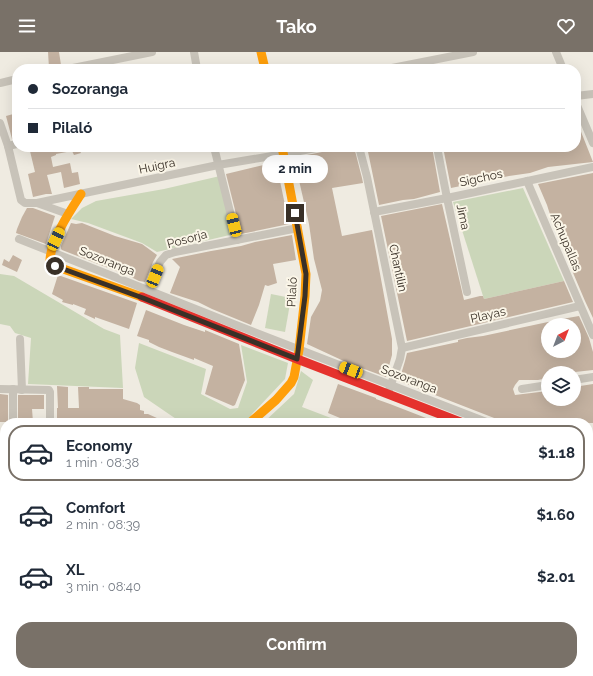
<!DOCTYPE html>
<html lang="en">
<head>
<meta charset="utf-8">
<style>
	body { margin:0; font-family:Raleway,sans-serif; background:#f6f6f7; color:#1f2937; height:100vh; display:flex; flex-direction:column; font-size:15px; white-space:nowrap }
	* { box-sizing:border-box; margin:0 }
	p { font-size:13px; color:#747a83 }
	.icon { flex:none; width:22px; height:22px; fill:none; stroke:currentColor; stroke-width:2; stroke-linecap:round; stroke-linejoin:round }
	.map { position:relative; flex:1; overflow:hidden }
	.drawer { position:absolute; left:0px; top:366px; width:593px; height:258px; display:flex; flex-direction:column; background:#fff; border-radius:16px 16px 0 0; box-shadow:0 4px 16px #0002 }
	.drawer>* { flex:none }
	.guide { position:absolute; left:12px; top:12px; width:569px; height:88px; border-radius:16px; box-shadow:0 4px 16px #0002; display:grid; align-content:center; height:88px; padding:0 16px; background:#fff }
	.needle { width:26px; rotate:42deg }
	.tools { position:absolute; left:541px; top:266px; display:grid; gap:8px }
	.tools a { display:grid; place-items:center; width:40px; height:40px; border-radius:50%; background:#fff; box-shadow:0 4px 16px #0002; font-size:20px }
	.end { position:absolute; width:18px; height:18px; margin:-9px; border:5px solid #393027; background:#fff; box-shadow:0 0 0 2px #fff }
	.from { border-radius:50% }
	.bubble { position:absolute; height:28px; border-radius:14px; background:#fff; box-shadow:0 4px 16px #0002; font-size:13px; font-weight:700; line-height:28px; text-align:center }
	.car { position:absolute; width:12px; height:24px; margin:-12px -6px; border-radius:5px; box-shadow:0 0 3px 1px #0007; background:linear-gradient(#f5c518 24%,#345 0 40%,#f5c518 0 76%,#345 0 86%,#f5c518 0) }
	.guide b { display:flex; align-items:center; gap:14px; height:38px; font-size:15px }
	.guide b+b { border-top:1px solid #e0e1e3 }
	.guide i { width:10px; height:10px; background:#1f2937 }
	ul { padding:7px 0 0; list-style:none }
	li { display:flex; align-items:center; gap:12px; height:56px; margin:0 8px 6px; padding:0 8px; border:2px solid transparent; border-radius:16px }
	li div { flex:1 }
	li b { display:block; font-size:15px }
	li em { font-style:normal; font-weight:700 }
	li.selected { border-color:#797168 }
	li>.icon { width:36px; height:36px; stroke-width:1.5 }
	.action { display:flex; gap:8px; margin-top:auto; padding:8px 16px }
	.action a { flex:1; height:46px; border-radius:16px; background:#797168; color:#fff; font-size:16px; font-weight:700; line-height:46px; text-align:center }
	header { display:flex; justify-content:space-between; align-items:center; height:52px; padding:0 16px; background:#797168; color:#fff; font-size:18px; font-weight:700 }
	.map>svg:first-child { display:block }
	.green { fill:#cbd6b9 }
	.building { fill:#c4b2a1; fill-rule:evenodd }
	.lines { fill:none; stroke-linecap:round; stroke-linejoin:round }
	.street { stroke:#c8c3b9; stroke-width:8 }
	.fast { stroke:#30b455; stroke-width:9 }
	.slow { stroke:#ff9f0a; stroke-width:9 }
	.jam { stroke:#e5322d; stroke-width:9 }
	.route { stroke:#393027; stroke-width:5 }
	.labels { text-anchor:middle; stroke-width:4; stroke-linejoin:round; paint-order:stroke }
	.street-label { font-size:12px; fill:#393027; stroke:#fbf6e8 }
</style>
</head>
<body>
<header><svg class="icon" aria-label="menu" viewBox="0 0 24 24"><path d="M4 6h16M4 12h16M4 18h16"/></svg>Tako<svg class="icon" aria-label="heart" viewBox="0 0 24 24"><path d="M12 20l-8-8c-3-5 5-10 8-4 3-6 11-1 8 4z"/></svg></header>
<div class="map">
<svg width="593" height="624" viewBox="0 0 593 624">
	<rect width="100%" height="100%" fill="#efebe1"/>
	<!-- green -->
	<g class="green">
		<path d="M220,124l14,58 -77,18 -15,-9 -54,-20 -17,-4 11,-11 14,-7 68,-12z"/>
		<path d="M523,136l41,93 -80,18 -31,-97z"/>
		<path d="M0,222l14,2 90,53 16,6 3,53 -95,-4 3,-46 -16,-5 -5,-7 -10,-2z"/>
		<path d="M271,242l20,4 -6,34 -20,-4z"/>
		<path d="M139,291l67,26 -5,25 29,15 8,-1 9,-26 -6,-37 47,18 -3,16 -33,35 -5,9h-65l-38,-26 -9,-29z"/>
		<path d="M301,319l12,9 -11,27 42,16h-81l31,-29z"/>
		<path d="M588,501l5,3v90l-5,-1z"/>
		<rect x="0" y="573" width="5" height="46"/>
	</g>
	<!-- building -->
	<g class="building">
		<path d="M48,0h11l2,13 -12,3z"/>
		<path d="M17,61v25l-5,1 -6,-23z"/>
		<path d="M576,67l17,43 -45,5 -18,6 -21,3 -58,12 -8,-41h133z"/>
		<path d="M29,95h61v2l-10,2 1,2 -7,2 -2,-4 -16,3v1l-5,2 2,10 17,-4 2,10 6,-1 2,12 -16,4 -3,-16 -14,3 5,19h-6l-13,3 -5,-23 7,-2z"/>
		<path d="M338,95h16l8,31 1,5 -31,5 10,48 30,-6 20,109v16l-6,22 -38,-14 -41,-19 4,-27 9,-16 2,-11 -8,-31 -5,-35 -11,-48 -6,-18 30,-6 3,-2z"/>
		<path d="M367,95h65l8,45 -26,7 -11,1 -24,5z"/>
		<path d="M276,110l13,62 -48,10 -15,-60z"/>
		<path d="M593,121v145l-8,-17 -14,-33 -8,-22h2l-11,-19 -7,-22 -9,-21z"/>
		<path d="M442,152l22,96 16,-4h3l1,3 80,-18 9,21 -166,39 -26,-125z"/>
		<path d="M27,156h6l22,8 -9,28 -30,-11 1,-4 5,-12z"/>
		<path d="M71,171l5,1 6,-1 33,13 27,8 15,11 -4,7 -8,20 -6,-1 -10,-5 -67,-26 -1,-1v-3z"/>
		<path d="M292,183l4,25 -23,4 4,19 -9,3 -3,-1 -6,20 -8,20 -39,-16 -14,-7 -28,-9 10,-26 -8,-8 39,-8 30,-5 14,-4z"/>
		<path d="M13,203l9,5 -5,12 -15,-7 2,-6 5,3z"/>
		<path d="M58,223l79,28 -8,26 -34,-12v2l-11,-5 2,-5 -13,-5v1l-11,-3 1,-2 -11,-6z"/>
		<path d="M146,258l38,15 21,7v-2l34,14 6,36 -10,25 -2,1 -28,-12 8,-28 -19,-8v2l-22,-8 -13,-5 -10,-5v-2l-12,-4z"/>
		<path d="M579,264l10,22 4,14v18l-18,2 1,1h-28v5l-10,2h-19l-4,5 -2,4 2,6 8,-1 25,-3v8h26v-12l19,-3v39h-86l-108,-42 6,-20 2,-8 51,-11v-2l9,-2 16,-2 79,-17zM548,273h26v26l-26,1z"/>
		<path d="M338,332l38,14v1l14,5 49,19h-87l-24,-10z"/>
		<path d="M57,334l11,1v21h11l-1,-21h11v2h34v10l14,4 3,2v5l4,1v3h4l20,9h-111v-15h1z"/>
		<path d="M0,342l8,1v27h-8z"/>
		<path d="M18,343h26v14h-12l1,13 -15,-1z"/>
	</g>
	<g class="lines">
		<!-- street -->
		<g class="street">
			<path d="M194,0l3,17"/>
			<path d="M556,0l7,17"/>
			<path d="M68,17l84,-17"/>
			<path d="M387,17l86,-17"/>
			<path d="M0,31l17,-4"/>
			<path d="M576,44l17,-2"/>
			<path d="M576,51l17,40"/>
			<path d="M0,71l8,23 13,54 4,3h12l181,-38 66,-11 37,-7"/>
			<path d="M8,94l9,-2"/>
			<path d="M214,95l23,93"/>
			<path d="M359,95l8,30 35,171 -2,11 -11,31"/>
			<path d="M437,95l10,51 20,94"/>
			<path d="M527,129l66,154"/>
			<path d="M37,151l31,11"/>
			<path d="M374,160l73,-14 146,-31"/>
			<path d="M19,187l217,86 253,98"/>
			<path d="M149,238l11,-28 6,-7 9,-3 123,-24"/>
			<path d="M20,287l2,51"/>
			<path d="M402,296l178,-42"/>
			<path d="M574,328l19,-3"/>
			<path d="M0,337l49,1 1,2v31"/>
			<path d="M13,337v34"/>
			<path d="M522,337l26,-4"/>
			<path d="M588,409l5,2"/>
			<path d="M588,420l5,2"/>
			<path d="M280,619v5"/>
			<path d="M117,624v-5"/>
			<path d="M385,624v-5"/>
			<path d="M511,624l1,-5"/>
		</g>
		<!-- fast -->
		<path class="fast" d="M0,453h5"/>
		<!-- slow -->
		<g class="slow">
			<path d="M261,0l4,17"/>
			<path d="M81,142c-11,17 -31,47 -31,67l5,5 87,31"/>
			<path d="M252,371v-2l24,-21 15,-17 3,-6 5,-27 6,-54 1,-22 -24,-127"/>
			<path d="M0,440h5"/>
			<path d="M588,598h5"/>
		</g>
		<!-- jam -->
		<g class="jam">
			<path d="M142,245l155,62 166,64"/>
			<path d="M588,608h5"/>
		</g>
	</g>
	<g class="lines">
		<!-- route -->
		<path class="route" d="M55,214l88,32 154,61 8,-63 1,-22 -11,-61"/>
	</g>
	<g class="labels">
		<!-- street labels -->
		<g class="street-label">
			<text transform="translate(157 114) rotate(-12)" y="4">Huigra</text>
			<text transform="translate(481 126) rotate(-12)" y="4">Sigchos</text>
			<text transform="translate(463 165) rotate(78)" y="4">Jima</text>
			<text transform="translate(187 187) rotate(-15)" y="4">Posorja</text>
			<text transform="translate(566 190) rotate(67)" y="4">Achupallas</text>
			<text transform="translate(107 209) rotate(22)" y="4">Sozoranga</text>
			<text transform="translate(398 216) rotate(78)" y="4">Chantilin</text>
			<text transform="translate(292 240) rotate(-87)" y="4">Pilaló</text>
			<text transform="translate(488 263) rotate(-13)" y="4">Playas</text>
			<text transform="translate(409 327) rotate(21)" y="4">Sozoranga</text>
		</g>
	</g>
</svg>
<div class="tools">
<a><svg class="needle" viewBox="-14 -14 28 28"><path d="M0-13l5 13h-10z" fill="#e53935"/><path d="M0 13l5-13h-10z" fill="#747a83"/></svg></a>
<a><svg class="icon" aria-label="layers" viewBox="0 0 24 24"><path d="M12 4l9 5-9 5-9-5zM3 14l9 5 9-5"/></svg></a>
</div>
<i class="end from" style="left:55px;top:214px"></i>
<i class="end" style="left:295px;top:161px"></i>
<div class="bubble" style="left:262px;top:103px;width:66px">2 min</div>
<i class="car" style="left:234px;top:173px;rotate:346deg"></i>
<i class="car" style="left:56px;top:187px;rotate:25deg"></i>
<i class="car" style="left:155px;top:224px;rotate:22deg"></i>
<i class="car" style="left:351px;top:318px;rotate:291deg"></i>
<div class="guide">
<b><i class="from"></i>Sozoranga</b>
<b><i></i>Pilaló</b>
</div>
<section class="drawer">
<ul>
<li class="selected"><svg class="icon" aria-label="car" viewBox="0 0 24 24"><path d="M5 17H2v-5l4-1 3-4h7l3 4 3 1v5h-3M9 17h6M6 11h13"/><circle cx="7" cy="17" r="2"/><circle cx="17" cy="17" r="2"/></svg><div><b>Economy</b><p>1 min · 08:38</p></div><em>$1.18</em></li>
<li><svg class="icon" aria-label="car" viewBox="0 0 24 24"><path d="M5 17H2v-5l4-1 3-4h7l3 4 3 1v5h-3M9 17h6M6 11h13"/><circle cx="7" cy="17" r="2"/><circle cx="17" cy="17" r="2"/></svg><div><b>Comfort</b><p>2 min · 08:39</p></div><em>$1.60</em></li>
<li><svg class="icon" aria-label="car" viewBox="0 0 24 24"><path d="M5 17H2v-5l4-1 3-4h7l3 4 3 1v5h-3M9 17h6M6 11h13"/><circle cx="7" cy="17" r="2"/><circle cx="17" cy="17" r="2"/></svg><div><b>XL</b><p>3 min · 08:40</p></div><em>$2.01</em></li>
</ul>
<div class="action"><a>Confirm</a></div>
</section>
</div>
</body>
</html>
